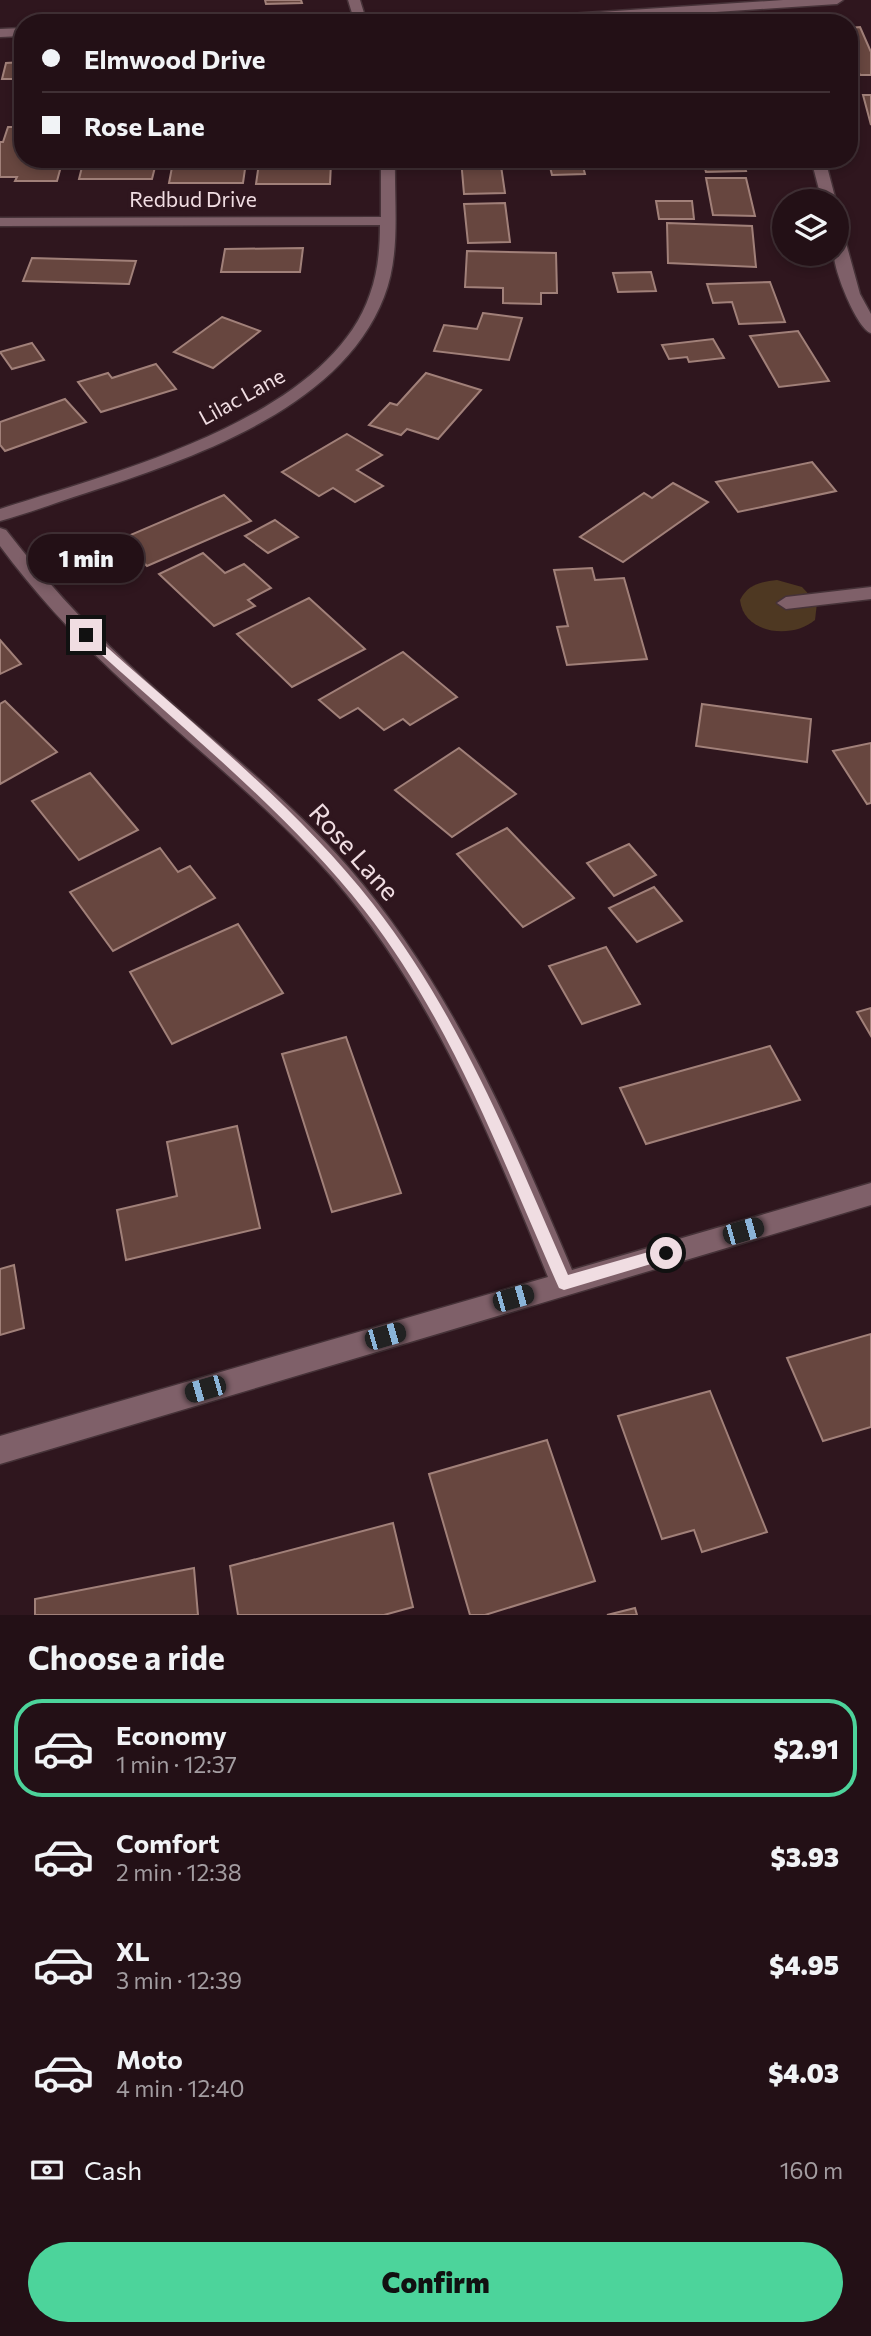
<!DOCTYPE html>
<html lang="en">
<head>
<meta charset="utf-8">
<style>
	body { margin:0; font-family:Commissioner,sans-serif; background:#2b191f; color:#f1f3f6; height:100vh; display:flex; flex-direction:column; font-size:26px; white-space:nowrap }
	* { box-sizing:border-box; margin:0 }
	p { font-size:23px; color:#a39da1 }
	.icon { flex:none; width:38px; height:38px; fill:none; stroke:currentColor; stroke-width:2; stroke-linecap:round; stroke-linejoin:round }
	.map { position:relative; height:1615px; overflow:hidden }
	.drawer { display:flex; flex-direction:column; background:#231016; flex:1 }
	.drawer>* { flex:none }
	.hud { position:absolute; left:14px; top:14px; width:844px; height:154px; border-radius:28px; box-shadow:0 4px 10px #0003,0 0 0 2px #403035; display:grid; align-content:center; height:154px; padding:0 28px; background:#231016 }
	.tools { position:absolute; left:772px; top:189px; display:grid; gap:14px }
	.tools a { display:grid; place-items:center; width:77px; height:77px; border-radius:50%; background:#231016; box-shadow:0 4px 10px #0003,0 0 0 2px #403035; font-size:35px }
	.end { position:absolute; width:32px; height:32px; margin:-16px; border:9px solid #f0dde2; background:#111; box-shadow:0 0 0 4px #111 }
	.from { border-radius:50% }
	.bubble { position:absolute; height:49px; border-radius:24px; background:#231016; box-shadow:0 4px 10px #0003,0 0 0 2px #403035; font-size:23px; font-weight:800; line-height:49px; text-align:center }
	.car { position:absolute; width:21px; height:42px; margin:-21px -10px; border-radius:9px; box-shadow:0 0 5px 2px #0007; background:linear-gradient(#222 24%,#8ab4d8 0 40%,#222 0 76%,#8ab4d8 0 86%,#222 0) }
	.hud b { display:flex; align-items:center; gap:24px; height:66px; font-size:26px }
	.hud b+b { border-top:2px solid #403035 }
	.hud i { width:18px; height:18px; background:#f1f3f6 }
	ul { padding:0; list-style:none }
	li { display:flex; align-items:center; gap:21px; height:98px; margin:0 14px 10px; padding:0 14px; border:4px solid transparent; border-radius:28px }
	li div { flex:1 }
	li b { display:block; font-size:26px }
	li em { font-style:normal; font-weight:800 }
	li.active { border-color:#4cd49b }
	li>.icon { width:63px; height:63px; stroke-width:1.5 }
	h2 { padding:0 28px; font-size:32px; line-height:84px }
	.pay { display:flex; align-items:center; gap:18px; height:77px; padding:0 28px; font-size:26px }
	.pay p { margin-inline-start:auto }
	.action { display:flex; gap:14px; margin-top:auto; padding:14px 28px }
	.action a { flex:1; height:80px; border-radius:42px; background:#4cd49b; color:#111; font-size:28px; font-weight:800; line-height:80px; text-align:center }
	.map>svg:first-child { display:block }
	.green { fill:#4e3822 }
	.building { fill:#67463f; stroke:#a18079; stroke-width:2 }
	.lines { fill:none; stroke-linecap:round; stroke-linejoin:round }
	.minor-casing { stroke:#463238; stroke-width:3 }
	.minor { fill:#7f6069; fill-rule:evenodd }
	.route { fill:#f0dde2 }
	.labels { text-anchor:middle; stroke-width:7; stroke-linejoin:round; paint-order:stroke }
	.far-street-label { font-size:21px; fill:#f0dde2; stroke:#2f161e }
	.street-label { font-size:26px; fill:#f0dde2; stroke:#2f161e }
</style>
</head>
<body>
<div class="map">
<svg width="871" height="1615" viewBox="0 0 871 1615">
	<rect width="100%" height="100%" fill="#2f161e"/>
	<!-- green -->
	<path class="green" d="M777,580l25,7 15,16 -2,17c-22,19 -71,15 -75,-20 8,-16 21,-18 37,-20z"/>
	<!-- building -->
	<g class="building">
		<path d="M265,0h36l1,3 -36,1z"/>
		<path d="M860,27l11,25v23h-11l-5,-11h-6v-36z"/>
		<path d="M23,62v17h-21l4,-16z"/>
		<path d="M863,95h8v30z"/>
		<path d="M8,127h15v32h40l-6,22h-42l2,-4h-17v-35h3z"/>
		<path d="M84,159h73l-5,20h-73z"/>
		<path d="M461,159h39l5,34 -41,1z"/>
		<path d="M548,159h33l4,15 -33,1z"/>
		<path d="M702,159h40l4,12 -40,1z"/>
		<path d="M173,162h73l-3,21h-74z"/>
		<path d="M259,163h72l-1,21h-74z"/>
		<path d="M706,178h40l9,38 -42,-1z"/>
		<path d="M656,201h36l2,18h-35z"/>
		<path d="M505,203l5,39 -42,1 -4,-39z"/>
		<path d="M667,223l85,3 4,41 -88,-4z"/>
		<path d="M303,248l-3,24h-79l4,-23z"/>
		<path d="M467,251l89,2 1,40h-16v11l-38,-1v-15l-38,-1z"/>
		<path d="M32,258l104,3 -7,23 -106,-3z"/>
		<path d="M651,272l5,19 -38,1 -5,-19z"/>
		<path d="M770,282l15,40 -46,2 -7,-22 -19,1 -6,-19z"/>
		<path d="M483,313l39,5 -13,42 -75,-9 10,-26 33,4z"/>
		<path d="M222,317l38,14 -47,37 -39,-16z"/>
		<path d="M798,331l31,50 -50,6 -29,-51z"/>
		<path d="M713,339l11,19 -35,4 -2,-5 -18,2 -7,-14z"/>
		<path d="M32,343l12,17 -32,9 -12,-17z"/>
		<path d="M156,364l20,25 -75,23 -23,-30 30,-9 4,5z"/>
		<path d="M426,373l55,17 -43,49 -31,-10 -6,6 -32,-10 21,-22 7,2z"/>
		<path d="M65,399l21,23 -81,29 -5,-6v-23z"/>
		<path d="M347,434l35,21 -25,15 26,16 -28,16 -22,-14 -14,8 -37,-24z"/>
		<path d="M812,462l24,29 -98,21 -22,-30z"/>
		<path d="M673,483l35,19 -85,60 -43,-25 64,-44 8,5z"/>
		<path d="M224,495l27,26 -104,45 -26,-27z"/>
		<path d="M275,520l23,17 -30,16 -23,-17z"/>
		<path d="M203,553l22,20 19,-9 27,24 -23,12 7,6 -41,20 -55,-52z"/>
		<path d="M592,568l3,12 29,-2 23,81 -80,6 -10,-38 11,-1 -14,-56z"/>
		<path d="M309,598l56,51 -73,38 -55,-53z"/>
		<path d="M0,640l21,24 -21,10z"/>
		<path d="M403,652l54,45 -47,28 -7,-6 -19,11 -26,-22 -18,10 -21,-18z"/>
		<path d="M5,701l52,51 -57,32v-80z"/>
		<path d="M702,704l109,15 -4,43 -111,-16z"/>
		<path d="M871,743v60l-4,1 -34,-53z"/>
		<path d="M459,748l57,46 -64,43 -57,-47z"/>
		<path d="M90,773l48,57 -59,30 -47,-59z"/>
		<path d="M507,828l67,70 -51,29 -66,-73z"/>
		<path d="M629,844l27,31 -42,21 -27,-33z"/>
		<path d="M160,848l18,24 12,-6 25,32 -102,53 -43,-59z"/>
		<path d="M654,887l28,34 -45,21 -28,-34z"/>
		<path d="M238,924l45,69 -111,51 -42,-72z"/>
		<path d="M606,947l34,57 -58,20 -33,-58z"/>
		<path d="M871,1008v28l-14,-24z"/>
		<path d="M346,1037l55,156 -69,19 -50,-158z"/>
		<path d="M770,1046l30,54 -154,44 -26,-56z"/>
		<path d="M237,1126l23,102 -134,32 -9,-50 60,-14 -10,-54z"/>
		<path d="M14,1265l10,63 -24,7v-66z"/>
		<path d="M871,1334v93l-48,14 -36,-83z"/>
		<path d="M710,1391l57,141 -65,20 -8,-22 -32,9 -44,-123z"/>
		<path d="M547,1440l48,141 -110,34h-15l-41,-141z"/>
		<path d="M393,1523l20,84 -29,8h-146l-8,-49z"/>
		<path d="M194,1568l4,47h-163v-16z"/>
		<path d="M635,1608l2,7h-30z"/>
	</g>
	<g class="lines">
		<defs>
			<g id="minor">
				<path d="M348,0h12l7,23h-12z"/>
				<path d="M783,0h60l-6,4 -285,19h-65l6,-4z"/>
				<path d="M23,28v8l-23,1v-8z"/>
				<path d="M381,159h14c-1,45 6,95 -11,138 -43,112 -193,162 -298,196 -28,9 -57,20 -86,28v-12c112,-36 328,-90 370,-215 8,-22 10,-46 10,-69l-380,1v-8l381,-1z"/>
				<path d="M811,159h14l11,42h-14z"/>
				<path d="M836,228l7,4 17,62 11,20v19c-14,-4 -38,-64 -37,-79 1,-6 2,-17 2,-26z"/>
				<path d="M0,528l6,2c37,48 77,92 121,133 73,69 156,129 222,205 102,118 163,260 223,402l299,-87v22l-871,259v-28l548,-159c-57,-140 -115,-283 -215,-399 -66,-75 -148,-137 -220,-206 -41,-39 -79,-80 -113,-126z"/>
				<path d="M871,587v12l-85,10 -9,-6 9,-6z"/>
			</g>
		</defs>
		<!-- minor casing -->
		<use href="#minor" class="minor-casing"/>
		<!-- minor -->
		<use href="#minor" class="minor"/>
	</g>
	<!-- route -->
	<path class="route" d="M82,632h8c95,86 204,171 283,272 87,111 139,243 195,371l98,-28 7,6 -2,5 -107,32 -5,-2c-58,-130 -106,-264 -194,-377 -81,-103 -187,-186 -283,-274z"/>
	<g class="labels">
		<!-- far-street labels -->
		<g class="far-street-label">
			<text x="193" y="207">Redbud Drive</text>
			<text transform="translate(242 397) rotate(-29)" y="7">Lilac Lane</text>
		</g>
		<!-- street labels -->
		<g class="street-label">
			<text transform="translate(354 852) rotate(48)" y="9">Rose Lane</text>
		</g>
	</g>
</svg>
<div class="tools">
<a><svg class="icon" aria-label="layers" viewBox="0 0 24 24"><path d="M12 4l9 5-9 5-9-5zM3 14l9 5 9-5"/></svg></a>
</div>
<i class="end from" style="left:666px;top:1253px"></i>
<i class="end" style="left:86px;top:635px"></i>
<div class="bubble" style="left:28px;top:534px;width:116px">1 min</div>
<i class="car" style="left:743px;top:1231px;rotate:74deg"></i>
<i class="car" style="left:513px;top:1298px;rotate:74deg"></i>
<i class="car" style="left:385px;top:1336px;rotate:74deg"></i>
<i class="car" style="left:205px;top:1389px;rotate:254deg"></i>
<div class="hud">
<b><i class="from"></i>Elmwood Drive</b>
<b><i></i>Rose Lane</b>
</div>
</div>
<section class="drawer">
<h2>Choose a ride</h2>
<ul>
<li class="active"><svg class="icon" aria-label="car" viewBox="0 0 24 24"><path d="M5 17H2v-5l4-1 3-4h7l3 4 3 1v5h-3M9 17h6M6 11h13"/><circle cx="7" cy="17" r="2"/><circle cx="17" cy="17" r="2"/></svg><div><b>Economy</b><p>1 min · 12:37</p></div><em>$2.91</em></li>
<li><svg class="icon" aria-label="car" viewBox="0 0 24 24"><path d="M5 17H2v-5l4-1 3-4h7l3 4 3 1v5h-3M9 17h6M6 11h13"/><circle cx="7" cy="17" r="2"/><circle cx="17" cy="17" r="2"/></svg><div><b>Comfort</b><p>2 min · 12:38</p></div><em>$3.93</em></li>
<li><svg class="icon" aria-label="car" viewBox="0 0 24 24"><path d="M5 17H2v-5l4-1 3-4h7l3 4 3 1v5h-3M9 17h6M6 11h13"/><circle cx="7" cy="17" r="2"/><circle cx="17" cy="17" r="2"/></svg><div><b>XL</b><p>3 min · 12:39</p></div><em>$4.95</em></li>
<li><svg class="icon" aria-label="car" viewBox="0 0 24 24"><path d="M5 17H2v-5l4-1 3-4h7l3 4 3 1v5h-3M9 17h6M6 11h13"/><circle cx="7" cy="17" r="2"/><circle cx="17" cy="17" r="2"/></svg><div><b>Moto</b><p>4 min · 12:40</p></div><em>$4.03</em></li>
</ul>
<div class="pay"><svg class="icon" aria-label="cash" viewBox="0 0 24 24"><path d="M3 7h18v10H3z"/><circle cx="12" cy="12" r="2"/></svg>Cash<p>160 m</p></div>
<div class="action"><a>Confirm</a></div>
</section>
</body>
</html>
